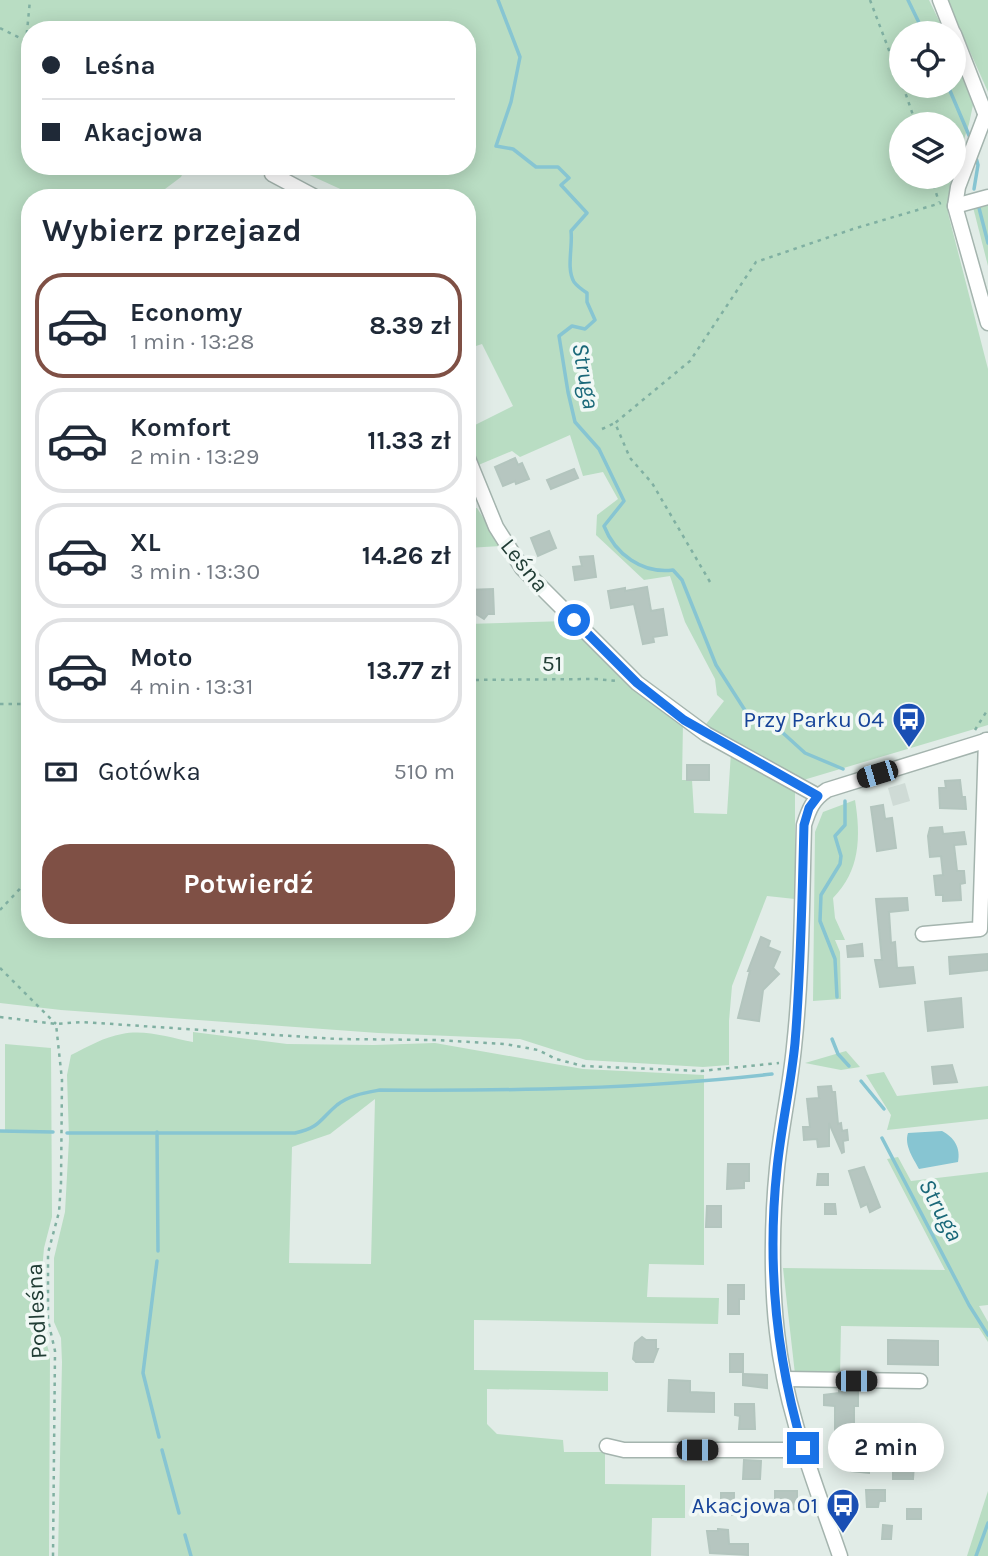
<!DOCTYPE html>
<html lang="pl">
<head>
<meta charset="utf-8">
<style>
	body { margin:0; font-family:Karla,sans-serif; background:#f2f2f3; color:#1f2937; height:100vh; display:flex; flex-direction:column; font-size:26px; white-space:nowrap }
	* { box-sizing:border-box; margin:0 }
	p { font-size:23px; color:#747a83 }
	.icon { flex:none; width:38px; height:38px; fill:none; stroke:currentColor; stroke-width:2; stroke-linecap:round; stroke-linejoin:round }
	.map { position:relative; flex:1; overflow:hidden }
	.sheet { position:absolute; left:21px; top:189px; width:455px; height:749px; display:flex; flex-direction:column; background:#fff; border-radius:28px; box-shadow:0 4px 18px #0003 }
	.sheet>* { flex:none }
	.guide { position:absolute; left:21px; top:21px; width:455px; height:154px; border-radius:28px; box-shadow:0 4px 18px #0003; display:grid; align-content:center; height:154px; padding:0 21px; background:#fff }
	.fabs { position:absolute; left:889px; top:21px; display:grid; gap:14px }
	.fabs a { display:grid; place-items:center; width:77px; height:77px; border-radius:50%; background:#fff; box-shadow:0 4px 18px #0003; font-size:35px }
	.end { position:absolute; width:32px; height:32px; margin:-16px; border:9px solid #1a73e8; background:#fff; box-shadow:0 0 0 4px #fff }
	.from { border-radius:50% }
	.bubble { position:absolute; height:49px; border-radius:24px; background:#fff; box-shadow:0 4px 18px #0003; font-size:23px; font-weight:700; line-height:49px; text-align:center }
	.car { position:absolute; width:21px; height:42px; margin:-21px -10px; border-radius:9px; box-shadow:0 0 5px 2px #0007; background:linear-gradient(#222 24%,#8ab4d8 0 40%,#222 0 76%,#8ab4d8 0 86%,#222 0) }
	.guide b { display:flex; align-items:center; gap:24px; height:66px; font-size:26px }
	.guide b+b { border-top:2px solid #e0e1e3 }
	.guide i { width:18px; height:18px; background:#1f2937 }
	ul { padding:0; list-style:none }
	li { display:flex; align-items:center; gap:21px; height:105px; margin:0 14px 10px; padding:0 7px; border:4px solid #e0e1e3; border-radius:28px }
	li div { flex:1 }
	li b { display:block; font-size:26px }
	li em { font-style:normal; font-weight:700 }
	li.active { border-color:#7f5045 }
	li>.icon { width:63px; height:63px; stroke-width:1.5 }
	h2 { padding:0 21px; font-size:32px; line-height:84px }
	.pay { display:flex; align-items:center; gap:18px; height:77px; padding:0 21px; font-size:26px }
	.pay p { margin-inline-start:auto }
	.cta { display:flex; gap:14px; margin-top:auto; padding:14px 21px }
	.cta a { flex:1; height:80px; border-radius:28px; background:#7f5045; color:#fff; font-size:28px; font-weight:700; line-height:80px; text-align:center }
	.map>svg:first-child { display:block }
	.built { fill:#cfdbd6 }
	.green { fill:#b9ddc3; fill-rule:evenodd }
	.water { fill:#87c5d2 }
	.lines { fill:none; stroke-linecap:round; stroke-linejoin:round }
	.stream { stroke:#87c5d2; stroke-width:3.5 }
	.building { fill:#b6c6c0; stroke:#b3c5be; stroke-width:2 }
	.minor-casing { stroke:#a4b4ae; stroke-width:17 }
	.path { stroke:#80b0a2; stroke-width:2.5; stroke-dasharray:3.5 5; stroke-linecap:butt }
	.minor { stroke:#fff; stroke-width:14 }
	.route { stroke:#1a73e8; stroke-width:9 }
	.labels { text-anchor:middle; stroke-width:7; stroke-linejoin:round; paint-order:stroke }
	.street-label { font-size:23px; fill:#213d35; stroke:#f1f8f5 }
	.transit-label { font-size:23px; fill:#164399; stroke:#f1f8f5; text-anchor:end }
	.water-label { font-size:24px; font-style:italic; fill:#1a6879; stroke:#f1f8f5 }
</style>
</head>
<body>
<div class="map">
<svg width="988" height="1556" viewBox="0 0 988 1556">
	<rect width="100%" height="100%" fill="#e1ece7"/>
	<!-- built -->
	<path class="built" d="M905,783l5,18 -17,5 -5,-18z"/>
	<!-- green -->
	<g class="green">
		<path d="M0,0h929l16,33h-44v53h53v-31l19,50 -4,19 -15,46v-46h-53v53h50l-3,36 40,156v356l-188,56 -61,-37 -36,-16 21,-27 -7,-6 -2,-16 -30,-57 -15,-46 -26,4 -48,-45 1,-20 21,-16 -15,-27 -20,4 -13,-41 -50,22 -8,-6 -36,15 -9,-20v-17l46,-23 -31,-62 -15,5v-151h-107l-70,-32h177v-136h-437v136h156l-5,11 -28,21h-123v731h437v-305l100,-3 116,102 -1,57h10l2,33 33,1 4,-62 64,40v107l-28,-3 -35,90 -3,35v44l-26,2 -117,-7 -66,-21 -142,-6 -317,-23 -61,-7z"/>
		<path d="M947,0h41v92z"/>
		<path d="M988,202v64l-15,-59z"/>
		<path d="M467,508h10l24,38 -34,2z"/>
		<path d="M855,800c6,37 5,71 -22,98l2,20 10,22h-10l5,12 1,47 -28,2 2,-169 8,-20z"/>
		<path d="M193,1032l94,12 87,1 61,-2 148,26 121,6v190l-55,-1 -2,33 72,1 -1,26 -244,-4v50l134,2v19l-121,-2v35l10,10 66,6 1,12h41v32l80,1v33h-33l-1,38h-593l4,-194 -1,-24 -7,-16v-64l11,-46 4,-73 -2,-64 4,-20c16,-8 33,-18 51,-21 23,-5 49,4 71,8zM375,1099l-4,165 -82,-1 3,-116 38,-13z"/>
		<path d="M5,1044l46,4 1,169 -8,31 -3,34 2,50 7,23 -1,201h-49v-424l5,-2z"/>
		<path d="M846,1051l14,16 -19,3 -36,-7z"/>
		<path d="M884,1072l13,24 91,-10v33l-101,11 4,-15 -25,-40z"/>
		<path d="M898,1157l13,24 77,-9v133l-9,1 9,16v20l-9,-14 -138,-2 -1,50 -45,-2 -12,-106 162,2 -58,-111z"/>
		<path d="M988,1491v65h-21z"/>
	</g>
	<!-- water -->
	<path class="water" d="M942,1131c12,6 19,17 16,31l-39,7c-6,-11 -15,-24 -11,-36z"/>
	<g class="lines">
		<!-- stream -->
		<g class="stream">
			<path d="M498,0l22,57 -9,45 -15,44 17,3 23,18h22l11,11 -8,7 26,28 -16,18c2,16 -5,37 3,51 3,4 10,9 13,11v9l8,18 -10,9 -13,-3 -13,10 9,56 7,30 24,27 25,52 -20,25c11,28 38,48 69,44l9,10 34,85 32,50 24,8 33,30 38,16"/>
			<path d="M908,0l16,33"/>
			<path d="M948,86l23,54"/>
			<path d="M974,189l4,-24 -3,-11"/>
			<path d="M978,204l10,39"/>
			<path d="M837,997l-2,-38 -15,-38 1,-26 19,-31 1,-8 -6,-20 10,-11v-24"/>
			<path d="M832,1039l6,15 11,12"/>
			<path d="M861,1081l23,28"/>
			<path d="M0,1131l53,1"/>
			<path d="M157,1132l1,119"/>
			<path d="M67,1133h228c26,-6 24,-13 42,-28 13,-10 27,-12 43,-15 131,1 261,-1 392,-16"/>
			<path d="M882,1138l87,167 19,30"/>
			<path d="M157,1261l-14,112 16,64"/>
			<path d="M162,1450l17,63"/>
			<path d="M185,1535l6,21"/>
			<path d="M976,1556l12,-33"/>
		</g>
	</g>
	<!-- building -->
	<g class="building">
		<path d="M515,458l3,7 4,-2 7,16 -13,5 -1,-3 -12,5 -8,-19z"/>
		<path d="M574,469l4,9 -27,11 -4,-9z"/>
		<path d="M549,531l7,17 -18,8 -7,-18z"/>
		<path d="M593,556l3,21 -21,3 -2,-13 9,-1 -2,-9z"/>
		<path d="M647,587l4,24 12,-2 4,26 -14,2 1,5 -11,2 -9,-40 -23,4 -3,-17 17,-3v3z"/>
		<path d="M493,589l1,25h-6l-4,5 -8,-5 -3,4 -6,-5v-23z"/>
		<rect x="687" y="765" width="22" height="15"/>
		<path d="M960,780l2,17h3l1,12 -26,-1 -1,-20h7l-1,-7z"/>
		<path d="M883,805l2,14 7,-1 4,30 -19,3 -6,-44z"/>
		<path d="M942,827l1,7 21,-2 2,12 -12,1 3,26h7l1,12 -5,1 1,16 -18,1v-6h-7l-2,-19 9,-1 -2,-19 -11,1 -2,-21 2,-8z"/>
		<path d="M907,898l1,12 -19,2 2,31 4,-1 2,26 16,-1 2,16 -35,4 -5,-27h7l-6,-61z"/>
		<path d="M761,937l9,4 -2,6 12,5 -7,16 6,6 -16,16 -4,31 -21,-3 12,-47h-2z"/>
		<path d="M862,944l1,12 -15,1 -1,-11z"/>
		<path d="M988,954v16l-38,4 -1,-17z"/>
		<path d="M961,998l2,29 -35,4 -3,-29z"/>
		<path d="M952,1065l5,17 -23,2 -2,-17z"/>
		<path d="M831,1086l1,6h3l3,32 3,-1 1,8 5,-1 1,10 -5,1 1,11 -2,1 -13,-30v23l-11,1 -1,-8 -13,1 -1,-13h7l-3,-28 12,-1 -1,-11z"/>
		<path d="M728,1164h21v17h-5v7l-17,1z"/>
		<path d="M864,1167l16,40 -10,5 -3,-8 -6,3 -12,-36z"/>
		<path d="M818,1174h10v11h-11z"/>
		<path d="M825,1204h10l1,10h-11z"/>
		<path d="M707,1206h14v21h-15z"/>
		<path d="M728,1285h16v14h-5v15h-11z"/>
		<path d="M642,1337l4,3h10v9h2l-5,13h-17l-3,-3 2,-16z"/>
		<path d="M888,1340l50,1v24l-50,-1z"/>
		<rect x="730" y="1354" width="13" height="18"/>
		<path d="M743,1374l24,1v13l-24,-3z"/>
		<path d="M669,1380l21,1v11l24,1v19l-46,-1z"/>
		<path d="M839,1389l19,1v16h-4v30h-19v-30l-11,-1v-10l15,-2z"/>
		<path d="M735,1404h19l1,25h-16l1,-13 -5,-1z"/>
		<path d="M851,1455h18v18l-18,-2z"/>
		<path d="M744,1460l17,1 -1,18h-17z"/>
		<path d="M893,1464h21l-1,15h-20z"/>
		<path d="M866,1490h19v11h-6l-1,6h-11z"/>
		<path d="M775,1491h22v18l-22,1z"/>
		<rect x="721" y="1493" width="13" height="22"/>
		<rect x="907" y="1509" width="14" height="10"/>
		<path d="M883,1525l9,1 -1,13h-9z"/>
		<path d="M718,1529l10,1 1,14h19v11l-38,-2 -3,-22h11z"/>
	</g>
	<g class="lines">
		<defs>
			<g id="minor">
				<path d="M940,0l13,33"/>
				<path d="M954,34l34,87"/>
				<path d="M985,116l-27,71 -3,19 33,117"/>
				<path d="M272,174l45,24"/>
				<path d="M955,206l33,-9"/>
				<path d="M467,456l29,71 26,41 115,115 69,51 112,62"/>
				<path d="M923,934l57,-5 6,-189"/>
				<path d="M785,1379l135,2"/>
				<path d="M607,1446l17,4h171l8,-2"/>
				<path d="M840,1556c-25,-73 -55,-146 -63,-224 -6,-50 -5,-114 0,-164 4,-40 13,-80 17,-121 8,-73 8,-148 10,-222 5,-16 9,-26 23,-35l161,-50"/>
			</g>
		</defs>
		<!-- minor casing -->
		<use href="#minor" class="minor-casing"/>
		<!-- path -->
		<g class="path">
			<path d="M870,0l31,82"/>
			<path d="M0,28l30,15"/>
			<path d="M26,42l4,-42"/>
			<path d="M903,86l13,38"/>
			<path d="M931,177l8,25"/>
			<path d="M602,429l13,-6"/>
			<path d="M710,582l-58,-99 -22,-25 -15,-35 75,-62 66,-99 97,-33 88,-26"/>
			<path d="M467,680l129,-1 22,2"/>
			<path d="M0,704h30"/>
			<path d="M975,730l13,-21"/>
			<path d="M0,910l30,-32"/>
			<path d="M0,968l56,56"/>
			<path d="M0,1017l56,7 26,-2 254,17 100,1 69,4 33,6 18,9 27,7 118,5 78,-8"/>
			<path d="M53,1556l2,-205 -7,-31v-67l11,-41 2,-29 1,-103 -6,-56"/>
		</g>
		<!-- minor -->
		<use href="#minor" class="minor"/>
	</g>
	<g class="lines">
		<!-- route -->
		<path class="route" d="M574,620l63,63 47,37 134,76 -9,12 -5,17c-2,72 -3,145 -9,218 -4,42 -14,84 -18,126 -10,94 -1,188 26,279"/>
	</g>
	<!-- icons -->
	<defs>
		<symbol id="bus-pin" viewBox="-11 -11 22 30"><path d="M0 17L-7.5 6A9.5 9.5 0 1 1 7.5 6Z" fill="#1a4fb4" stroke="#f1f8f5"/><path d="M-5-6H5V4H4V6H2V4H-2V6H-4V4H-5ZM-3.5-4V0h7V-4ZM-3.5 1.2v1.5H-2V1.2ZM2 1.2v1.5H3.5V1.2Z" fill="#fff"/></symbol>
	</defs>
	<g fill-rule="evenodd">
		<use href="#bus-pin" x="890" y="700" width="38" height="52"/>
		<use href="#bus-pin" x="824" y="1486" width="38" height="52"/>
	</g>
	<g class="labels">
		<!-- street labels -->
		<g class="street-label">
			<text transform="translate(525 565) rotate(51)" y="8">Leśna</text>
			<text x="552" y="671">51</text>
			<text transform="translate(36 1311) rotate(-93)" y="8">Podleśna</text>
		</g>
		<!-- transit labels -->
		<g class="transit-label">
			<text x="884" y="727">Przy Parku 04</text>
			<text x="818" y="1513">Akacjowa 01</text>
		</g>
		<!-- water labels -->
		<g class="water-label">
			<text transform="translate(586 376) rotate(80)" y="8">Struga</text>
			<text transform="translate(941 1210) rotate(62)" y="8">Struga</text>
		</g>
	</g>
</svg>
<div class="fabs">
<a><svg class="icon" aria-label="locate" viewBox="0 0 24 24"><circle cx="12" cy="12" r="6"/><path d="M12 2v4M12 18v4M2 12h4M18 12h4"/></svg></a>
<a><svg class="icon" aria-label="layers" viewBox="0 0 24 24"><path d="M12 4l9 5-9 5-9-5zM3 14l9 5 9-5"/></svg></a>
</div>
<i class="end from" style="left:574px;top:620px"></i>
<i class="end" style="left:803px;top:1448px"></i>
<div class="bubble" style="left:828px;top:1423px;width:116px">2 min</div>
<i class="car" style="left:877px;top:774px;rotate:253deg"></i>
<i class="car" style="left:856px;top:1381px;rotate:90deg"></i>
<i class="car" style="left:697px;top:1450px;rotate:90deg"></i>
<div class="guide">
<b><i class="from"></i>Leśna</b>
<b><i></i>Akacjowa</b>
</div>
<section class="sheet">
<h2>Wybierz przejazd</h2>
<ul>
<li class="active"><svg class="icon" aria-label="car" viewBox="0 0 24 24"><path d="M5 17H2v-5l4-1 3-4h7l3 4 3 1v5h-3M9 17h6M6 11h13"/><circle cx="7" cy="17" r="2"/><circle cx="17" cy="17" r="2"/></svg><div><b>Economy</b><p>1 min · 13:28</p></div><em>8.39 zł</em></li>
<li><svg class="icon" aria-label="car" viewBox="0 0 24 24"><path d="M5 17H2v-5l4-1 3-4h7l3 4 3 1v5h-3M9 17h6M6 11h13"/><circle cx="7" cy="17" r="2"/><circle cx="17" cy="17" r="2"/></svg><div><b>Komfort</b><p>2 min · 13:29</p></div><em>11.33 zł</em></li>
<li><svg class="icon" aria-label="car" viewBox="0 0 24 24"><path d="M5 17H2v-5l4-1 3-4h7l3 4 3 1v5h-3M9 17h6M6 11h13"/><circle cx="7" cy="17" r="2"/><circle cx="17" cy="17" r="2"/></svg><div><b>XL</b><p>3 min · 13:30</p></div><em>14.26 zł</em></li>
<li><svg class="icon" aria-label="car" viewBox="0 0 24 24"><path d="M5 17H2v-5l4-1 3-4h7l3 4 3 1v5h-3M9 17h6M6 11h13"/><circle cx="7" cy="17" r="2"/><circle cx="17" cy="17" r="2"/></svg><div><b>Moto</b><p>4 min · 13:31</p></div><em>13.77 zł</em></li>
</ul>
<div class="pay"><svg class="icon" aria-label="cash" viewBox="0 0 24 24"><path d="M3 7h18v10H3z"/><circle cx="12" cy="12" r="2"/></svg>Gotówka<p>510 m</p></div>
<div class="cta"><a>Potwierdź</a></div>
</section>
</div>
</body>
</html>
